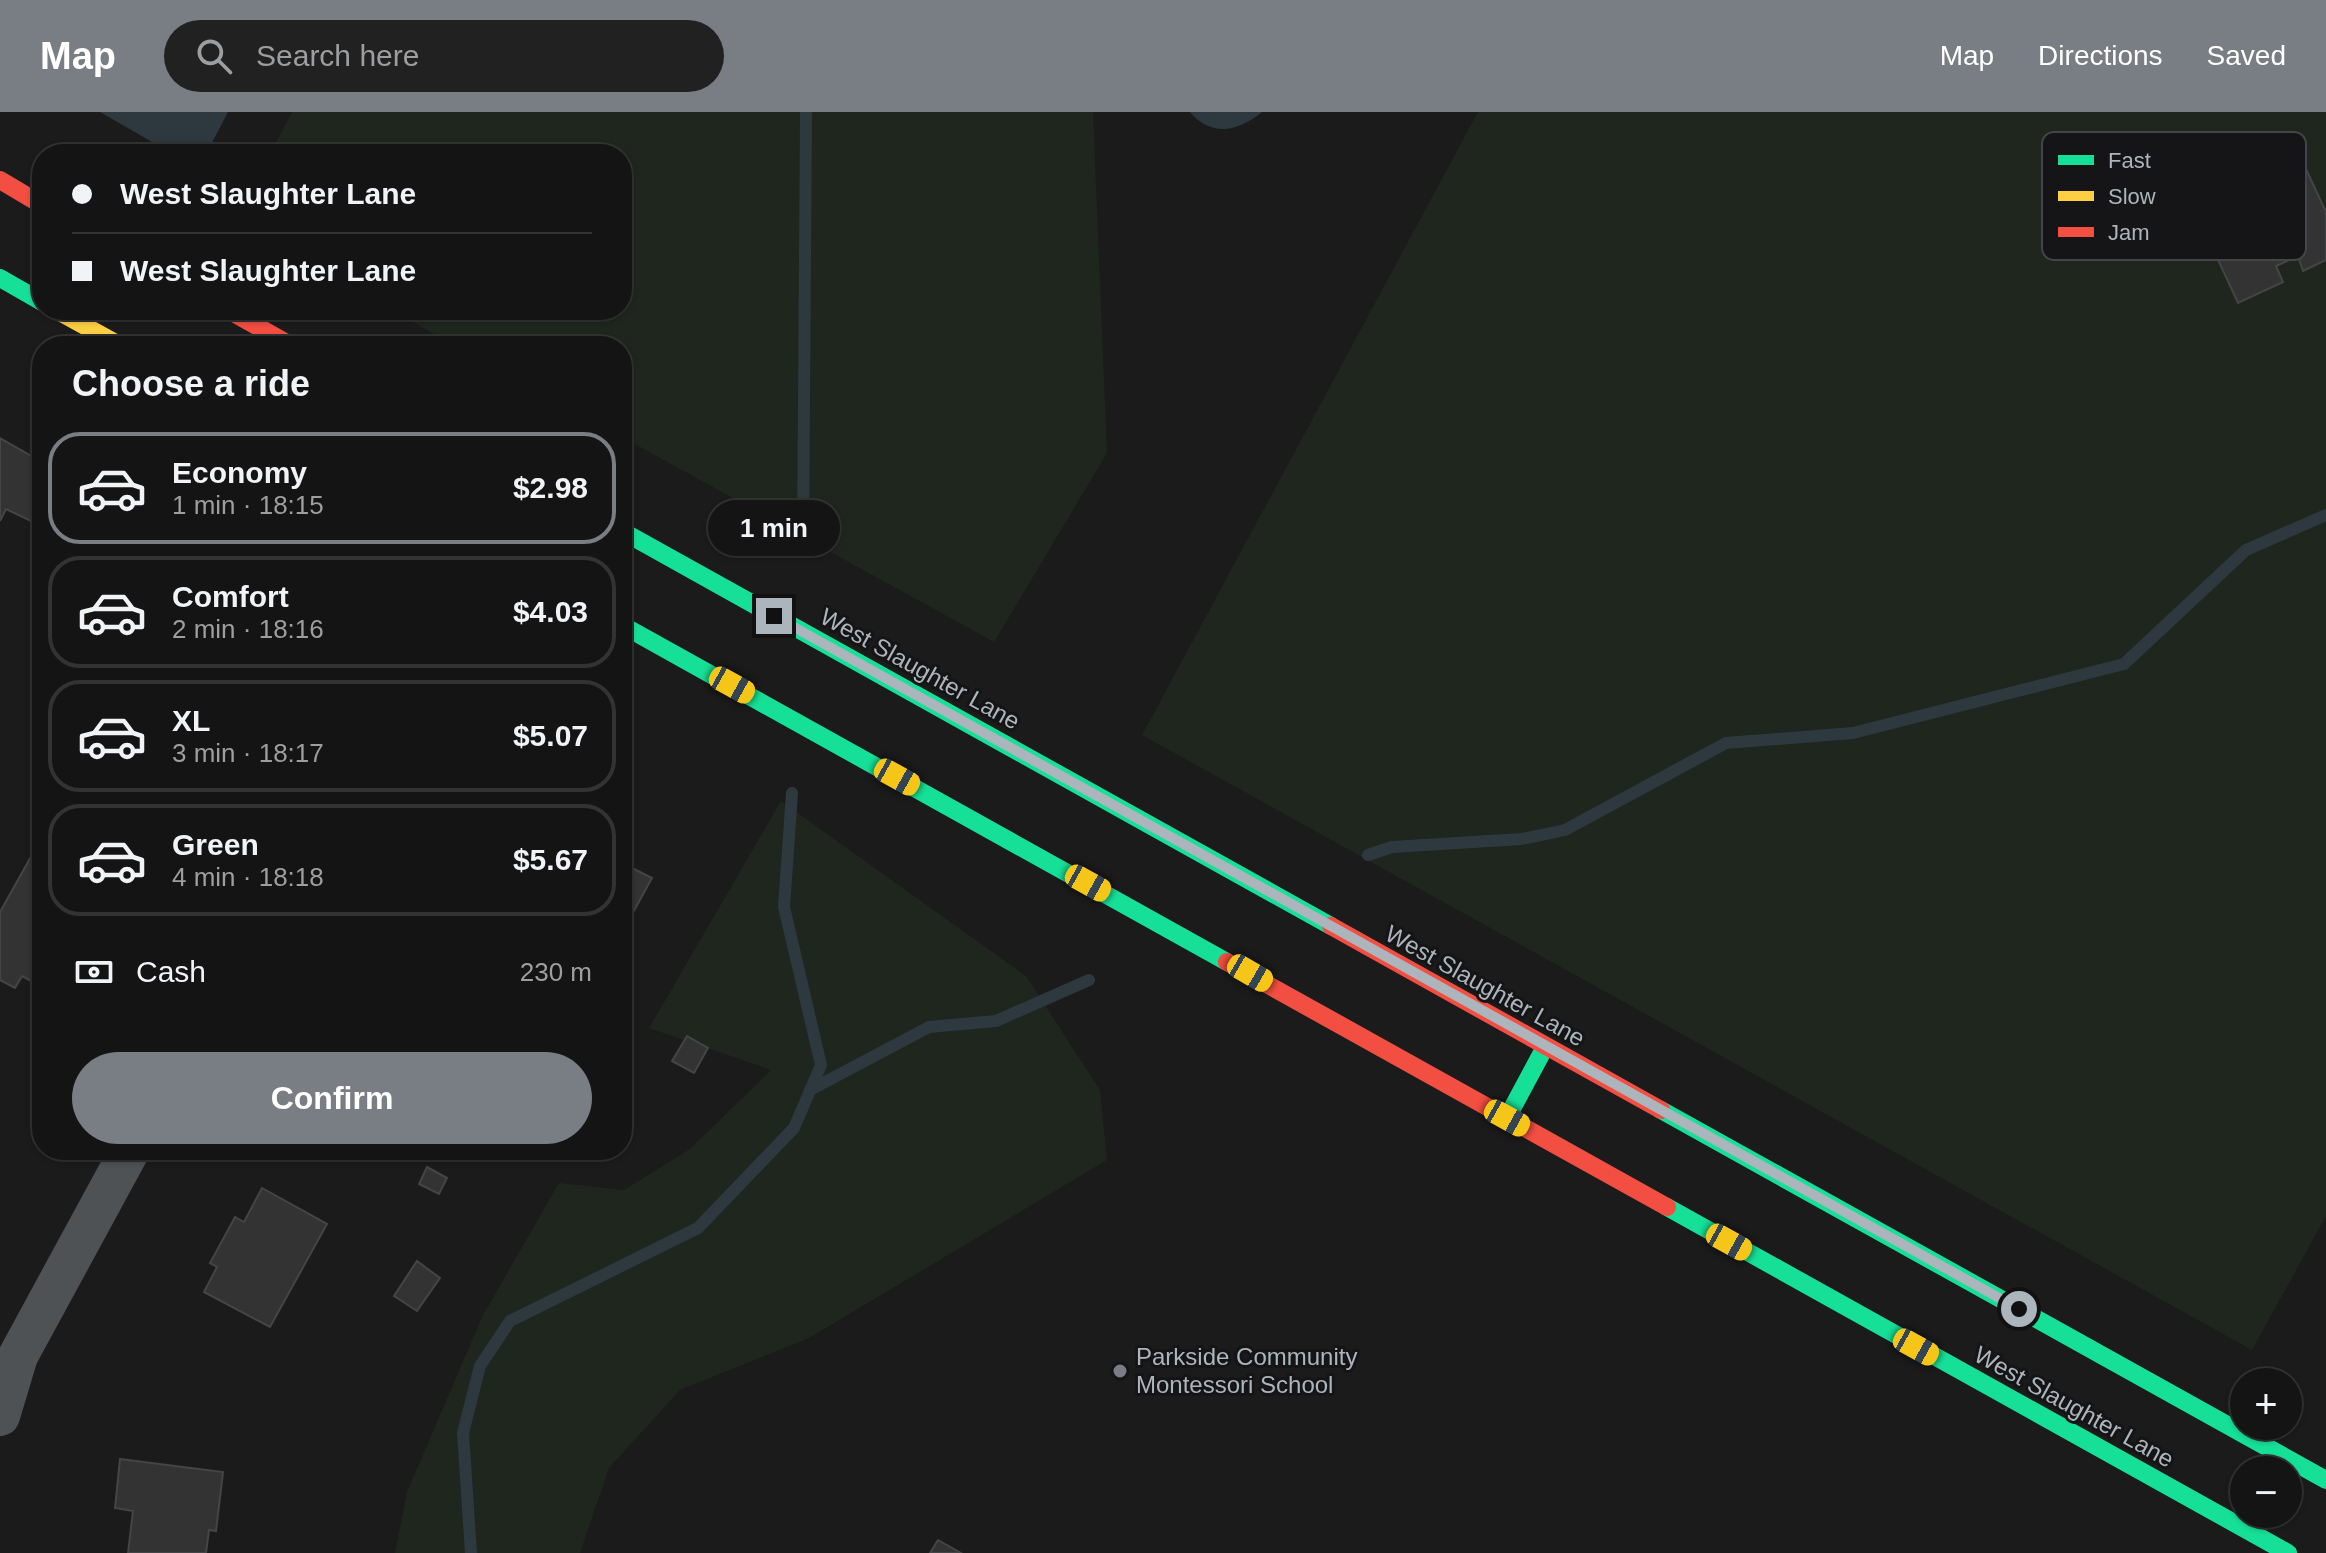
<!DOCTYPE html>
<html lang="en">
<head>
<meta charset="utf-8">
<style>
	body { margin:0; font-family:Arial,sans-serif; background:#212122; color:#f1f3f6; height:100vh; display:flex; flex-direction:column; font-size:30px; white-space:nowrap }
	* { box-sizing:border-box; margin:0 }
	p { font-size:26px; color:#9d9ea0 }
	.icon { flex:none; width:44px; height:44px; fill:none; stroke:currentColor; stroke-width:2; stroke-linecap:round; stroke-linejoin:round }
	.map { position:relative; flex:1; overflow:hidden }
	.side { position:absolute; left:32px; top:224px; width:600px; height:824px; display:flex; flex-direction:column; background:#141414; border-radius:32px; box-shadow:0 2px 6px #0004,0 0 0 2px #333334 }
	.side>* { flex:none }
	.guide { position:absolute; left:32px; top:32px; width:600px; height:176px; border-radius:32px; box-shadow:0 2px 6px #0004,0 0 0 2px #333334; display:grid; align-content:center; height:176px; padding:0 40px; background:#141414 }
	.buttons { position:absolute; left:2230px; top:1256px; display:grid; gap:16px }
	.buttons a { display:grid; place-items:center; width:72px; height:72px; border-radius:50%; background:#141414; box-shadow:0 2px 6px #0004,0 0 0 2px #333334; font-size:40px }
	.end { position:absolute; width:36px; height:36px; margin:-18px; border:10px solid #acb4bc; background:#111; box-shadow:0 0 0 4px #111 }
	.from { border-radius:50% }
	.bubble { position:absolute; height:56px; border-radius:28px; background:#141414; box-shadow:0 2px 6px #0004,0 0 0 2px #333334; font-size:26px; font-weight:600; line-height:56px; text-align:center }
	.car { position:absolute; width:24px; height:48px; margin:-24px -12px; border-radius:10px; box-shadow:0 0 6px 2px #0007; background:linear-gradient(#f5c518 24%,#345 0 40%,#f5c518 0 76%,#345 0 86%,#f5c518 0) }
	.guide b { display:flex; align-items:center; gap:28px; height:76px; font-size:30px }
	.guide b+b { border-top:2px solid #333334 }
	.guide i { width:20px; height:20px; background:#f1f3f6 }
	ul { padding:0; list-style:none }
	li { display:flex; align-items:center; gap:24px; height:112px; margin:0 16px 12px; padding:0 24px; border:4px solid #333334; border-radius:32px }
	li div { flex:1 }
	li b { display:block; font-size:30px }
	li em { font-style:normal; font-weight:600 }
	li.current { border-color:#797e84 }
	li>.icon { width:72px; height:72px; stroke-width:1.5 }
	h2 { padding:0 40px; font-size:36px; line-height:96px }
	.pay { display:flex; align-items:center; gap:20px; height:88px; padding:0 40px; font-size:30px }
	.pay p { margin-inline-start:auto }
	.cta { display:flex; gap:16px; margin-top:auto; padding:16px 40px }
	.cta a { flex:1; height:92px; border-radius:48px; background:#797e84; color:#fff; font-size:32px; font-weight:600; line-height:92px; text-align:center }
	header { display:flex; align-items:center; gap:48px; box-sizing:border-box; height:112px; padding:0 40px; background:#797e84; color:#fff }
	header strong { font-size:38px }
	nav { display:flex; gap:44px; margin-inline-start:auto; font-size:28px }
	.search { width:560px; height:72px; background:#212122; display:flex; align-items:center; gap:20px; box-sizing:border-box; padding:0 28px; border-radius:44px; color:#9d9ea0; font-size:30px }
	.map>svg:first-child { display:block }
	.green { fill:#1e261e }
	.water { fill:#2d393e }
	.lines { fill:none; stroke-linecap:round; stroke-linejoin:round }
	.stream { stroke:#2d393e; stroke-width:12 }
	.building { fill:#333; stroke:#434547; stroke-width:2 }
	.street { stroke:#4f5254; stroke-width:40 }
	.fast { stroke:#16e098; stroke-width:18 }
	.slow { stroke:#ffcf43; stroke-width:18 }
	.jam { stroke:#f24e42; stroke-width:18 }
	.route { stroke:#acb4bc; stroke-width:10 }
	.poi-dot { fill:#797e84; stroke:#151517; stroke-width:3 }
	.labels { text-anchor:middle; stroke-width:6; stroke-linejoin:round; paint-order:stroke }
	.street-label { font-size:24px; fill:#acb4bc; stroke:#151517 }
	.poi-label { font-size:24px; fill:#acb4bc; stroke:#151517; text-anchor:start }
	.key { fill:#151517; stroke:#424549; stroke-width:2 }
	.key-label { font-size:22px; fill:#acb4bc }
</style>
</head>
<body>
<header>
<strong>Map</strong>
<div class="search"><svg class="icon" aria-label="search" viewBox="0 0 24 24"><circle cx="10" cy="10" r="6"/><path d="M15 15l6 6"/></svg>Search here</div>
<nav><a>Map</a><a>Directions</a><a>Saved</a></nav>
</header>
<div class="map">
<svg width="2326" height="1441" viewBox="0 0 2326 1441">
	<rect width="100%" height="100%" fill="#1b1b1b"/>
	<!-- green -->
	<g class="green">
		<path d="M292,0h801l14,341 -113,189 -372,-205v-91h-166l-65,-36h231v-156h-352z"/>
		<path d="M1478,0h848v1104l-74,134 -1110,-615z"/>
		<path d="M781,689l245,175 74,114 7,70 -298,178 -129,52 -71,78 -29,85h-185l12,-61 76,-177 76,-132 65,7 66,-41 81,-79 -122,-42z"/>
	</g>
	<!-- water -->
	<g class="water">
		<path d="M100,0h128l-22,42h-33z"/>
		<path d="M1190,0h72c-23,19 -50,26 -72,0z"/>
	</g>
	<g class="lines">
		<!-- stream -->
		<g class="stream">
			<path d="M803,432l3,-432"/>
			<path d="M1368,743l24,-8 130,-8 43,-9 161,-87 127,-10 271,-69 122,-114 80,-35"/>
			<path d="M810,978l119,-63 67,-6 93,-41"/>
			<path d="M471,1441l-8,-120 17,-67 30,-45 188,-93 96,-100 27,-63 -37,-158 8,-114"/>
		</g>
	</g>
	<!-- building -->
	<g class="building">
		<path d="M2306,57l20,43v48l-23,11 -5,-15 -22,10 7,16 -45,21 -37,-80 19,-9 18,37 24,-12 -8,-19 19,-10 -10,-21z"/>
		<path d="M0,326l42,24v38l-11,21 -25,-12 -6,12z"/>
		<path d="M33,741l9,5v129l-20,-11 -7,12 -15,-8v-68z"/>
		<path d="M622,751l30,15 -22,40 -8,-4z"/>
		<path d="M687,924l21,12 -14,25 -22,-12z"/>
		<path d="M427,1055l20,11 -8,16 -20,-10z"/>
		<path d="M262,1076l65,36 -57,103 -66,-35 13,-25 -7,-4 25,-46 9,5z"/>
		<path d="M417,1149l23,17 -23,33 -23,-15z"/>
		<path d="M120,1347l103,13 -7,59 -7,-1 -3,23h-78l5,-42 -18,-3z"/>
		<path d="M938,1428l23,13h-31z"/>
	</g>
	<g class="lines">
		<!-- street -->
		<path class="street" d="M0,1304l18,-60 112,-206"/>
		<!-- fast -->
		<g class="fast">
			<path d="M0,166l42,24"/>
			<path d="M622,419l709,395"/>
			<path d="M622,513l605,337"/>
			<path d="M1661,998l665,370"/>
			<path d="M1507,1006l38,-71"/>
			<path d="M1667,1095l621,346"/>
		</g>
		<!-- slow -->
		<path class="slow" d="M56,198l65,36"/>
		<!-- jam -->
		<g class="jam">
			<path d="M0,68l42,25"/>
			<path d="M228,198l64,36"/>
			<path d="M1331,814l330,184"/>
			<path d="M1227,850l440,245"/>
		</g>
	</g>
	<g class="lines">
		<!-- route -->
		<path class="route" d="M774,504l1245,693"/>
	</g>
	<!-- markers -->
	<circle class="poi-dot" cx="1120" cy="1259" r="8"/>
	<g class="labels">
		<!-- street labels -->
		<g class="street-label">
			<text transform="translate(920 557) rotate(29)" y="8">West Slaughter Lane</text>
			<text transform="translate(1485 874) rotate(29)" y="8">West Slaughter Lane</text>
			<text transform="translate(2074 1295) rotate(29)" y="8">West Slaughter Lane</text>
		</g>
		<!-- poi labels -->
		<g class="poi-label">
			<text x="1136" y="1253">Parkside Community<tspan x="1136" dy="28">Montessori School</tspan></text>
		</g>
	</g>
	<!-- legend -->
	<rect x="2042" y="20" width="264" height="128" rx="12" class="key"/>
	<rect x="2058" y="43" width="36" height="10" fill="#16e098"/>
	<rect x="2058" y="79" width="36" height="10" fill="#ffcf43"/>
	<rect x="2058" y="115" width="36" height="10" fill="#f24e42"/>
	<g class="key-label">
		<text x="2108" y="56">Fast</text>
		<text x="2108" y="92">Slow</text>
		<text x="2108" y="128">Jam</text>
	</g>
</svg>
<div class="buttons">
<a>+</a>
<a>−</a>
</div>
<i class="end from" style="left:2019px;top:1197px"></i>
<i class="end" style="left:774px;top:504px"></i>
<div class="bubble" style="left:708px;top:388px;width:132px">1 min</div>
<i class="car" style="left:732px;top:573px;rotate:119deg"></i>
<i class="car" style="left:897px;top:665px;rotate:119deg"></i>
<i class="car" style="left:1088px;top:771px;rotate:119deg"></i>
<i class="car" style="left:1250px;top:861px;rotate:120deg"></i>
<i class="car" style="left:1507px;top:1006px;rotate:119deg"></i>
<i class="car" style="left:1729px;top:1130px;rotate:119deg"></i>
<i class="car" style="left:1916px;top:1235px;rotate:119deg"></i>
<div class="guide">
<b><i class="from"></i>West Slaughter Lane</b>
<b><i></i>West Slaughter Lane</b>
</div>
<section class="side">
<h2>Choose a ride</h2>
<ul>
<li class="current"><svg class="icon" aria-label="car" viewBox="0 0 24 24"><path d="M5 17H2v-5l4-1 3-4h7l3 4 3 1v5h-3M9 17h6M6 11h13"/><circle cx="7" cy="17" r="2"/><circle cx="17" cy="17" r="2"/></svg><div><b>Economy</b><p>1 min · 18:15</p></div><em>$2.98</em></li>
<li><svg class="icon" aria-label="car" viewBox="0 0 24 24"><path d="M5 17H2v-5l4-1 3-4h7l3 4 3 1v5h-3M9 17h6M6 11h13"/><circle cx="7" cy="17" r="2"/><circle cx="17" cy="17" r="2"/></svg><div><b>Comfort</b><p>2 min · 18:16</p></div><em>$4.03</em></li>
<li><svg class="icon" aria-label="car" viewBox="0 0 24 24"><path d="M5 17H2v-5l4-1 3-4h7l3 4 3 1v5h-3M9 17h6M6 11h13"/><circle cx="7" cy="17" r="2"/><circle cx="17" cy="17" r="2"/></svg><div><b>XL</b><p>3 min · 18:17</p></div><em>$5.07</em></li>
<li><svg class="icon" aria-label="car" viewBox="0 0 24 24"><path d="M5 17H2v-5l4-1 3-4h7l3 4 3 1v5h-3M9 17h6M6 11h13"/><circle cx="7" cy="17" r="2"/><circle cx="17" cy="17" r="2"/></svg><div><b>Green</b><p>4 min · 18:18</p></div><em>$5.67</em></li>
</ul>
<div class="pay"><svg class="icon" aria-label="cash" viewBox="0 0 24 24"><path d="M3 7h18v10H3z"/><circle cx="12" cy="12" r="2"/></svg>Cash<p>230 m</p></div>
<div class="cta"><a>Confirm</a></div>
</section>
</div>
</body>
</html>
